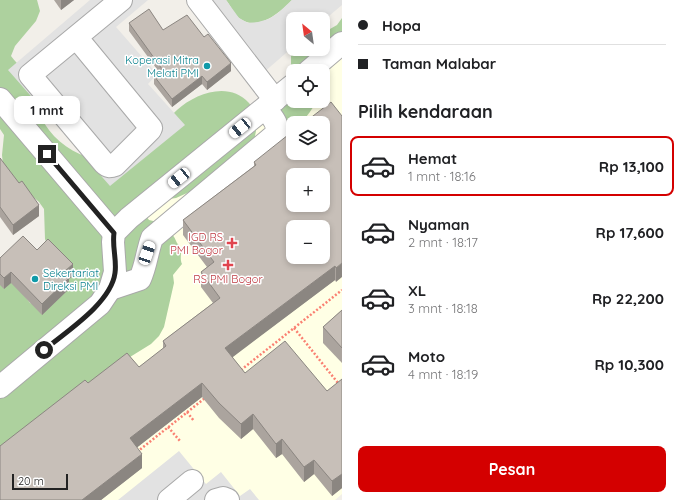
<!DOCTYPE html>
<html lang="id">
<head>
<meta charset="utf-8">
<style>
	body { margin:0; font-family:Quicksand,sans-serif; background:#f6f6f6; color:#202124; height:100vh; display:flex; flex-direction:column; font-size:15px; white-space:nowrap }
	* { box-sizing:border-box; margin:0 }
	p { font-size:13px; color:#757577 }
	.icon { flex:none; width:22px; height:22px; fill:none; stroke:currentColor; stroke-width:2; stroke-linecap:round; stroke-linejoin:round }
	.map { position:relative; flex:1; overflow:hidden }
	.sheet { display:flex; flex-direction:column; background:#fff; width:340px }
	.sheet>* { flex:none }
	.top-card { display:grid; align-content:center; height:88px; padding:0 16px; background:#fff }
	.needle { width:26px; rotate:331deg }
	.controls { position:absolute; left:286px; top:12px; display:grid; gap:8px }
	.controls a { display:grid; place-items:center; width:44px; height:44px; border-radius:8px; background:#fff; box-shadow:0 2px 6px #0003; font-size:20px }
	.scale { position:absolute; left:12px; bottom:10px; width:56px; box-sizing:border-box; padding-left:4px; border:2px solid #222; border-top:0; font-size:11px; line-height:14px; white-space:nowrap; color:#222; -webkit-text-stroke:3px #fff; paint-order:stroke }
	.end { position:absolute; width:18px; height:18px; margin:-9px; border:5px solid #222; background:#fff; box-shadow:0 0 0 2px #fff }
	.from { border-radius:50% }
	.bubble { position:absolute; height:28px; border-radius:8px; background:#fff; box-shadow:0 2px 6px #0003; font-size:13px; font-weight:700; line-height:28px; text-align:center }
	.car { position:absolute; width:12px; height:24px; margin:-12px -6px; border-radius:5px; box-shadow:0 0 3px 1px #0007; background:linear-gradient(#fff 24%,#345 0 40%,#fff 0 76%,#345 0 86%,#fff 0) }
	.top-card b { display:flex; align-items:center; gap:14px; height:38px; font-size:15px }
	.top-card b+b { border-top:1px solid #e0e0e0 }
	.top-card i { width:10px; height:10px; background:#202124 }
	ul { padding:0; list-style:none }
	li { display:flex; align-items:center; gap:12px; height:60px; margin:0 8px 6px; padding:0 8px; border:2px solid transparent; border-radius:8px }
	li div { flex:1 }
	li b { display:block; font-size:15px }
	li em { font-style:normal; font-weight:700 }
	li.current { border-color:#d40000 }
	li>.icon { width:36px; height:36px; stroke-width:1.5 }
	h2 { padding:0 16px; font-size:18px; line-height:48px }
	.cta { display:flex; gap:8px; margin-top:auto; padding:8px 16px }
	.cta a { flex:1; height:46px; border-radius:8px; background:#d40000; color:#fff; font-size:16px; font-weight:700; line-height:46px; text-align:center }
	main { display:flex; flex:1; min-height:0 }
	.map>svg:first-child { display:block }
	.education { fill:#ffffe5; fill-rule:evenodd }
	.forest { fill:#add19e }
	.parking { fill:#e2e2e2 }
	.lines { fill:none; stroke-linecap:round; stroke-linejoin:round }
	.minor-casing { stroke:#a9a9a9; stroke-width:24 }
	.path { stroke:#fa8072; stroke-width:2.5; stroke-dasharray:2 2; stroke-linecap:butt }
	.minor { stroke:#fff; stroke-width:22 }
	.wall { fill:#aba49e }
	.shaded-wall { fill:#8b8681 }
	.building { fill:#c7bfb8; stroke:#8b8681; fill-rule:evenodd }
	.route { stroke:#222; stroke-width:5 }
	.culture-dot { fill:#0f9aa8; stroke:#fff; stroke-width:1.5 }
	.health-dot { fill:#e0444e; stroke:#fff; stroke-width:1.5 }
	.labels { text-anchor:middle; stroke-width:3; stroke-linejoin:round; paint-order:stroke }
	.culture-label { font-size:11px; fill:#0d838f; stroke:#fff; text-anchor:end }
	.health-label { font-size:11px; fill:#be3a42; stroke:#fff; text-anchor:end }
</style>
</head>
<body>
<main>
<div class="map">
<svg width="342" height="500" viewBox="0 0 342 500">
	<rect width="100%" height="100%" fill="#f2efe9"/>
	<!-- education -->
	<path class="education" d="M342,43v451l-7,6h-335l114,-267 179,-132h30v-30zM293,123h30v30h-30zM293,175h30v30h-30zM293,227h30v30h-30z"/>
	<!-- forest -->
	<g class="forest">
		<path d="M0,0h37l3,11 -4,10 -21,25 -4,10c7,9 17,18 21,28 4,10 4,22 9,33 9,19 26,33 46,40 18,-7 36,-14 54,-21 6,-2 15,-4 20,-8 7,-4 10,-13 16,-18 19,-17 52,-29 72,-7 9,11 9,23 5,37l-58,49 -20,9 -14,2 -16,16 3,4c15,3 22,9 28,23 2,2 4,6 4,8 0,6 -1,8 1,13l-9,11 1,8 -10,44 -5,9 -8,8 -42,26 -109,81v-172l18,6 5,9 7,9 10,3 9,-57 -4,-10 -1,-30 -5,-7 -8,-7 -10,-4 -18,-26 -1,-10 2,-20 -4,-6z"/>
		<path d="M226,0h66c-12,13 -35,32 -53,18 -5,-4 -9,-13 -13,-18z"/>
		<path d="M342,18v31l-27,22h-22v30h24c-6,9 -12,22 -24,22v2l-10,-4 -7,-7 15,-37v-21l5,-7h27v-16l14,-8z"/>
	</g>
	<!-- parking -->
	<g class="parking">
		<path d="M90,0h58l-32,27 41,47 -9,10 37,41 -75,61 -102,-116z"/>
		<path d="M201,0h25l13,18 9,5 10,-1 11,-3 9,-6 14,-13h50v5l-19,16v-2h-30v28l-30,26z"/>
		<path d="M179,451l27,33 15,-12 19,24 10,-7 9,11h-141z"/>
	</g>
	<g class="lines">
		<defs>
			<g id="minor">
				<path d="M198,0l77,100"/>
				<path d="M76,37l75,91 -1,2 -35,35c-5,2 -7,2 -11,-2l-74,-88 91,-75"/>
				<path d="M309,71l33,-28"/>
				<path d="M0,99l114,134"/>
				<path d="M110,289l30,-10c6,-13 7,-27 12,-41l123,-103c6,-10 -4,-19 -10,-27"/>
				<path d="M0,387l100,-83 10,-15 5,-17 -2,-30 1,-9 15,-15 164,-133"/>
				<path d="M169,500l23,-19"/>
				<path d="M216,500l7,-2 5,2"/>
			</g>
		</defs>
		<!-- minor casing -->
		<use href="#minor" class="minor-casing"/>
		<!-- path -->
		<g class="path">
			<path d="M294,328l48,60"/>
			<path d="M241,370l101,-80"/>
			<path d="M187,412l7,9"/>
			<path d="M168,427l12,14"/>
			<path d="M137,452l68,-54"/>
		</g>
		<!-- minor -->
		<use href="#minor" class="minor"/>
	</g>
	<!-- wall -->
	<g class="wall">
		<path d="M54,0h20l-13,10z"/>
		<path d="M129,23l34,7 68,41 -24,19 -5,-6 -30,23 -18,-23v-8l5,-4 -30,-41z"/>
		<path d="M342,116l-6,166 -1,-2 -103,77 13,16 82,18 15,-12v109l-10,8 -18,-22 -10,8 -22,-28 -6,4 -23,-29 -12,10 -22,-21 -17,-21 -65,50 5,21 -41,32h-101l88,-117 51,-16 24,-18v-8l50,-38 -12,-16v-15l6,-5 -24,-32v-15l71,-54v-4z"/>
		<path d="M0,158l39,58 -26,19 -13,-18z"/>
		<path d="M37,250l36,26 -4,3v10l-27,26 -31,-32 -7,6 -4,-4v-27z"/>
		<path d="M342,310v53l-19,-20v-16z"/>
	</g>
	<!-- shaded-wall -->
	<g class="shaded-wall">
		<path d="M61,0h13l-13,10z"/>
		<path d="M231,63v8l-24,19v-8z"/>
		<path d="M202,76v8l-30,23v-8z"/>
		<path d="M39,205v11l-26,19v-10z"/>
		<path d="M342,263v14l-6,5v-14z"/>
		<path d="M73,264v12l-4,3v10l-27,26v-11l23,-33z"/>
		<path d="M335,266v14l-110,83v-15z"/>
		<path d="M11,272v11l-7,6v-11z"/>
		<path d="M202,383v14l-72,56v-15z"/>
		<path d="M253,414v15l-12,10v-15z"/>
		<path d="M282,439v15l-6,4v-14z"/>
		<path d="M142,454v14l-41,32h-19z"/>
		<path d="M314,460v14l-10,8v-15z"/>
		<path d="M342,474v14l-10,8v-15z"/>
	</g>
	<!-- building -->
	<g class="building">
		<path d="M149,9l14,21 24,-15 17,22 4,-3 23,29 -24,19 -5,-6 -30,23 -18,-23 8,-7 -33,-46z"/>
		<path d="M331,102l11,14v147l-6,5 -1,-2 -110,82 20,25 40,-32 42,50 15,-12v95l-10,7 -18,-21 -10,7 -22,-28 -6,5 -23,-30 -12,10 -22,-21 -17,-20 -72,55 12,16 -60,46h-82v-54l85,-66 3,3 39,-30 12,14 27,-21 -3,-5 57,-43 -19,-26 13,-10 -31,-42 73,-55 -2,-3 39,-31v22h30v-30h-19zM293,175h30v30h-30zM293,227h30v30h-30z"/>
		<path d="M0,158l19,25 3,-2 17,24 -26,20 -13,-18z"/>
		<path d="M23,236l14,14 11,-11 25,25 -8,7 4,7 -27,26 -31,-32 -7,6 -4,-4v-16z"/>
		<path d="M342,310v38l-19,-21z"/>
	</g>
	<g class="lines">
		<!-- route -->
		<path class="route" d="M44,350c23,-19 67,-47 71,-77 2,-13 -3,-26 -1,-40l-67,-79"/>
	</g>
	<!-- markers -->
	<g class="culture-dot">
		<circle cx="207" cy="66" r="4"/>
		<circle cx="35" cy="279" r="4"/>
	</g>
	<g class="health-dot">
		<path d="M230 237h4v4h4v4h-4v4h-4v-4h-4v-4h4z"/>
		<path d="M226 259h4v4h4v4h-4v4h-4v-4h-4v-4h4z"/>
	</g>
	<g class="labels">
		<!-- culture labels -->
		<g class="culture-label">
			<text x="199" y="64">Koperasi Mitra<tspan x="199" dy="13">Melati PMI</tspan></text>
			<text x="43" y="277" text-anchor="start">Sekertariat<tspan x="43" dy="13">Direksi PMI</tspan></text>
		</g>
		<!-- health labels -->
		<g class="health-label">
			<text x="223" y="241">IGD RS<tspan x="223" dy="13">PMI Bogor</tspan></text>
			<text x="228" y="283" text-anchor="middle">RS PMI Bogor</text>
		</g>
	</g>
</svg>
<div class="controls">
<a><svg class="needle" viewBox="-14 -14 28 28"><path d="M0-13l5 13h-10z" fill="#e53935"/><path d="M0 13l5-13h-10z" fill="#757577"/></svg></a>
<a><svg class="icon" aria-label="locate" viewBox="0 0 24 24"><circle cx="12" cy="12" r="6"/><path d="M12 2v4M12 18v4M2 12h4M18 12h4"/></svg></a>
<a><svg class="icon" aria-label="layers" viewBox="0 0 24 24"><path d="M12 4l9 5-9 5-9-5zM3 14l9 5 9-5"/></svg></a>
<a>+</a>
<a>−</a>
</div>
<div class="scale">20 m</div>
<i class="end from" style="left:44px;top:350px"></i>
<i class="end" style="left:47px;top:154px"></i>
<div class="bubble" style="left:14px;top:96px;width:66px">1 mnt</div>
<i class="car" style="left:240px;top:128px;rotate:231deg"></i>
<i class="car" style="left:179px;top:178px;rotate:231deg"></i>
<i class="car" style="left:147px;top:253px;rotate:19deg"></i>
</div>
<section class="sheet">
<div class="top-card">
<b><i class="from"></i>Hopa</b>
<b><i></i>Taman Malabar</b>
</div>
<h2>Pilih kendaraan</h2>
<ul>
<li class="current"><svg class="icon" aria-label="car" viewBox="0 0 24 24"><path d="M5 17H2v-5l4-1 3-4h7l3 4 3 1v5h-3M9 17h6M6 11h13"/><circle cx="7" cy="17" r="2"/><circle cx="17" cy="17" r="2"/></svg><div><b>Hemat</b><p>1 mnt · 18:16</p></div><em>Rp 13,100</em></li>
<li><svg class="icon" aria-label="car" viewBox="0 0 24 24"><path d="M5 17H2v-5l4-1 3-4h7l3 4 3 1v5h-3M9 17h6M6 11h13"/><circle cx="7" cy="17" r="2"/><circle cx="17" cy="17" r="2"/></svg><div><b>Nyaman</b><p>2 mnt · 18:17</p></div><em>Rp 17,600</em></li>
<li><svg class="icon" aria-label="car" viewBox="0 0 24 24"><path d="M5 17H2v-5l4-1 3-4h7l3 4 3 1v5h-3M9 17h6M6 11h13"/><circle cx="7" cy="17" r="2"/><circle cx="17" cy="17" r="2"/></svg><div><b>XL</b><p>3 mnt · 18:18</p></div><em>Rp 22,200</em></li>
<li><svg class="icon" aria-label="car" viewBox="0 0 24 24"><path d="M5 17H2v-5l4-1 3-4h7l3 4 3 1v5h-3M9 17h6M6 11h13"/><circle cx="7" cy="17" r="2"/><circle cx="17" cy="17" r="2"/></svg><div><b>Moto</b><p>4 mnt · 18:19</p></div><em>Rp 10,300</em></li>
</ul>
<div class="cta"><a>Pesan</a></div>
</section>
</main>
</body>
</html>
